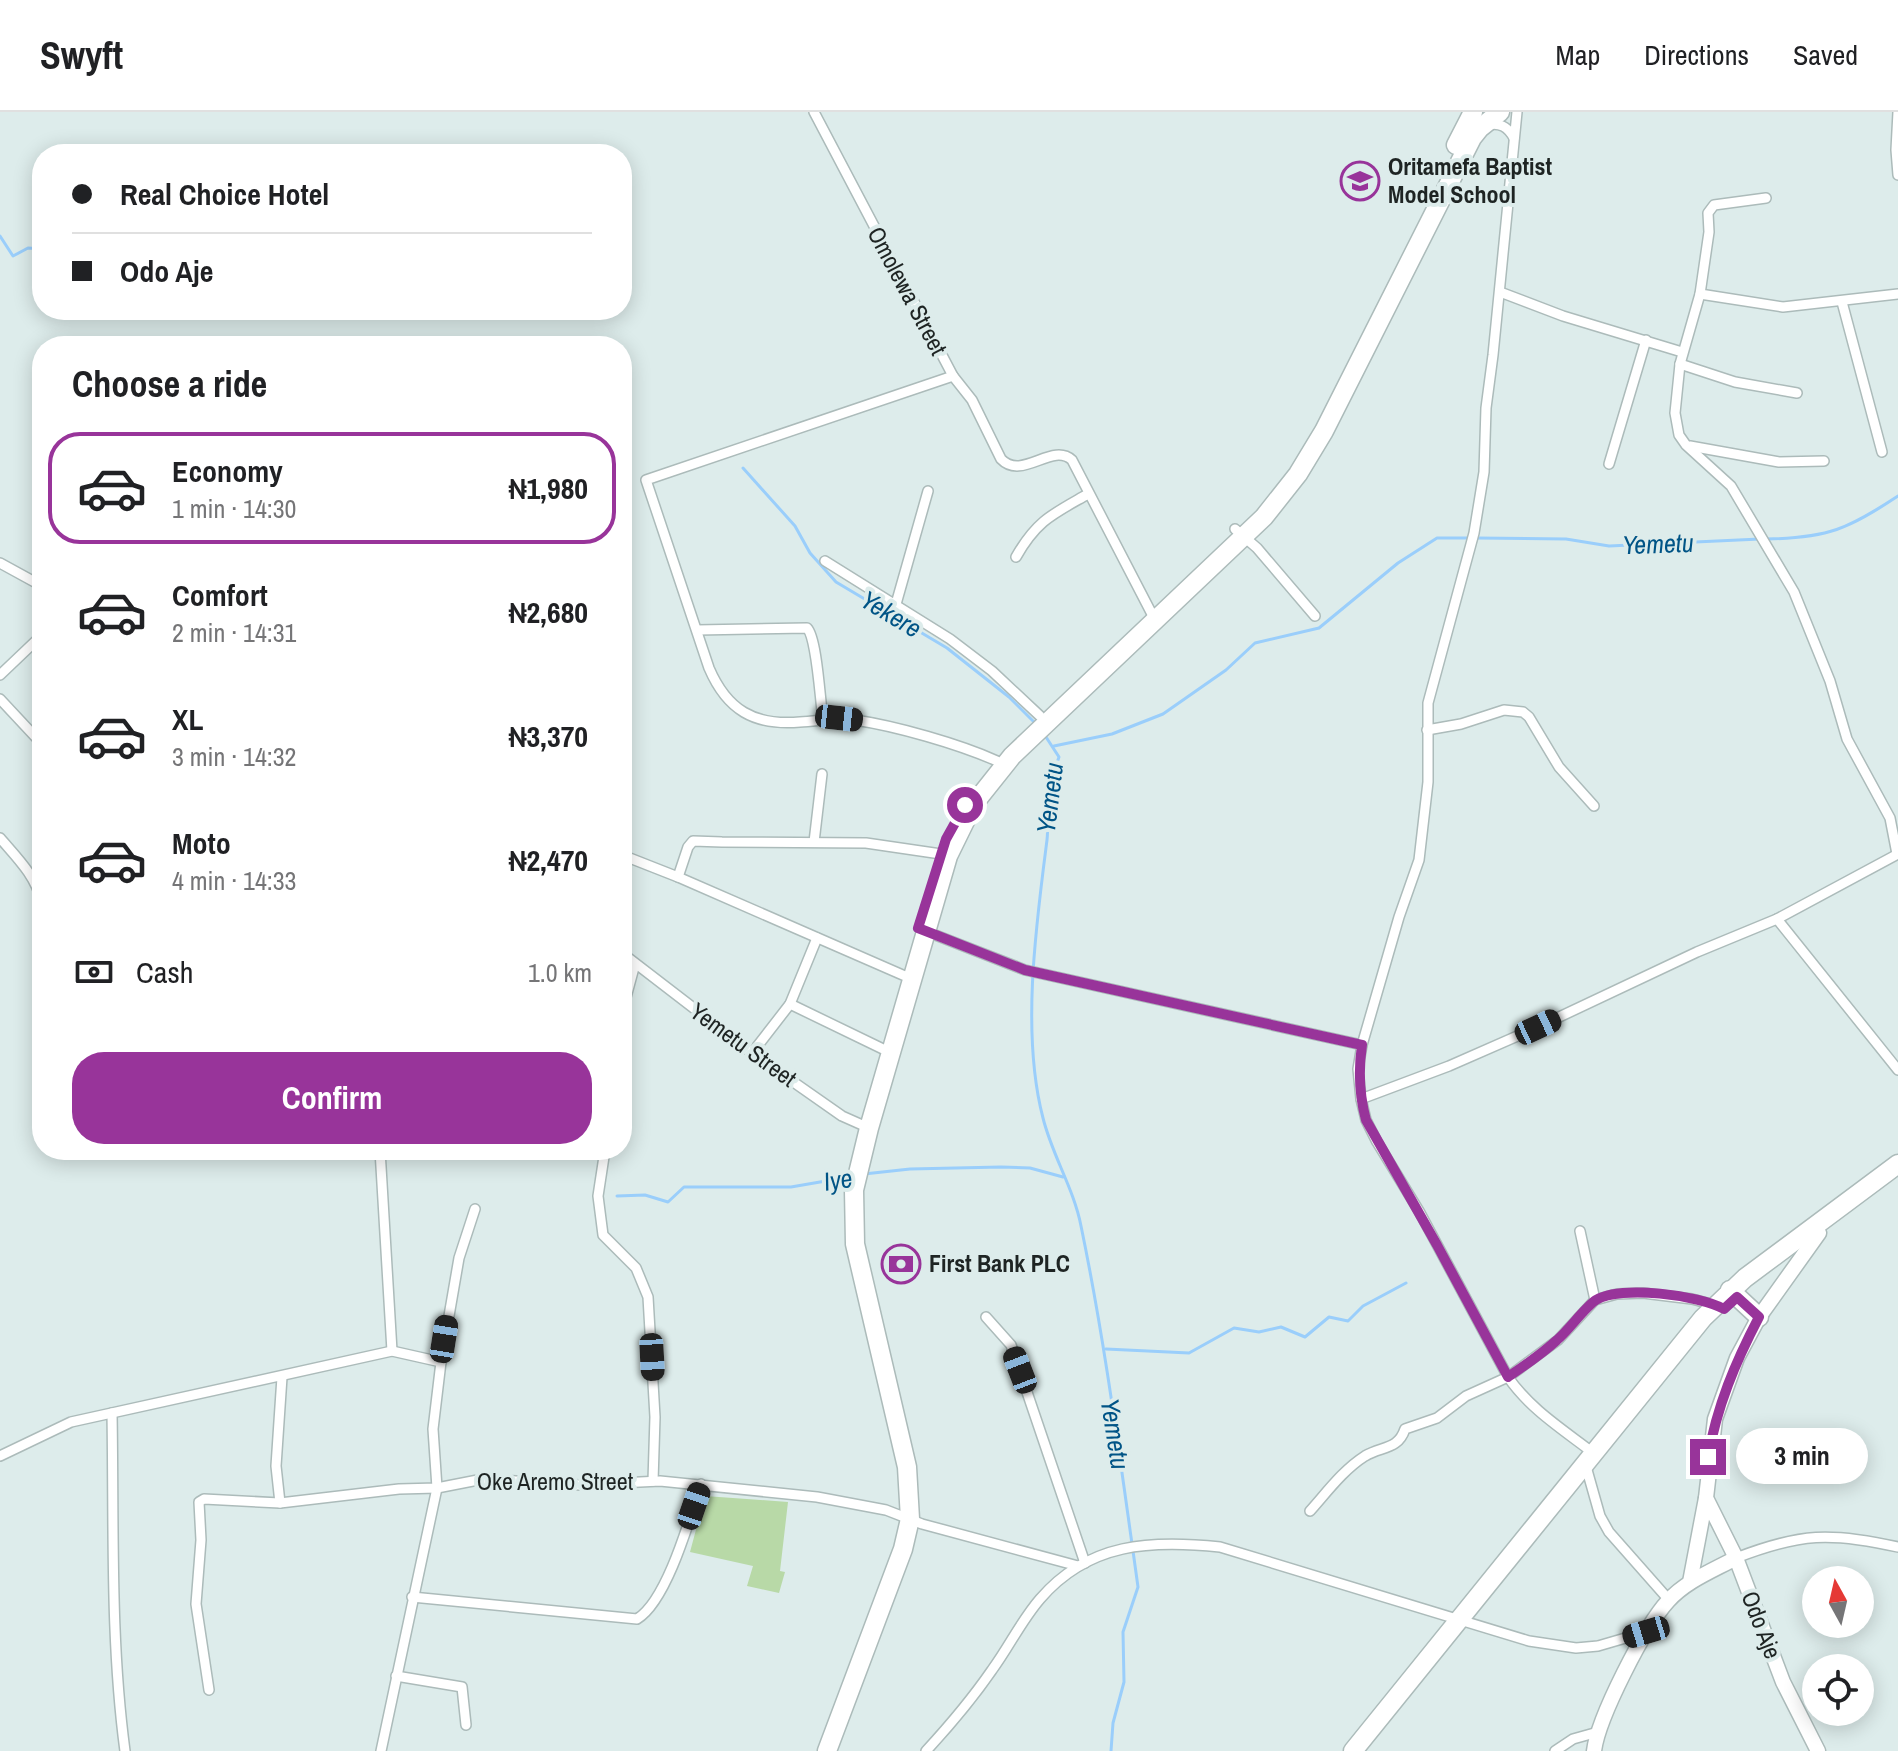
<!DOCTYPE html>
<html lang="en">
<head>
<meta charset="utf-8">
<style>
	body { margin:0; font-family:"Archivo Narrow",sans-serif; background:#f6f6f6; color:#202124; height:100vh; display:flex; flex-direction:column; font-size:30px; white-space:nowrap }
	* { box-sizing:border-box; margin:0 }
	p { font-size:26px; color:#757577 }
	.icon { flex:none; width:44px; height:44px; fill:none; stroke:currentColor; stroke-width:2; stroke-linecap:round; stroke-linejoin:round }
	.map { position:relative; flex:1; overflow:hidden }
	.panel { position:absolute; left:32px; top:224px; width:600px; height:824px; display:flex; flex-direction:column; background:#fff; border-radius:32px; box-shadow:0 4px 20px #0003 }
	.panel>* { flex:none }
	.banner { position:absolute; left:32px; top:32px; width:600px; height:176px; border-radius:32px; box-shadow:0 4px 20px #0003; display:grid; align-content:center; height:176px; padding:0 40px; background:#fff }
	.needle { width:52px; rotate:352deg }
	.fabs { position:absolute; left:1802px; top:1454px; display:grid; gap:16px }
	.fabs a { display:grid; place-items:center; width:72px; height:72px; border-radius:50%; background:#fff; box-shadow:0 4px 20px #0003; font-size:40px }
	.end { position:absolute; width:36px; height:36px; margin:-18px; border:10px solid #98349a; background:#fff; box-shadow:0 0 0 4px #fff }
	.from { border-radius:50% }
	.bubble { position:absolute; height:56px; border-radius:28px; background:#fff; box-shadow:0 4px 20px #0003; font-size:26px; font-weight:700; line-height:56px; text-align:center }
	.car { position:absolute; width:24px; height:48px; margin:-24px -12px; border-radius:10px; box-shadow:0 0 6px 2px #0007; background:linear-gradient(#222 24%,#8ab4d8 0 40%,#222 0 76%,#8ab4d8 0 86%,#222 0) }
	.banner b { display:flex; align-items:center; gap:28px; height:76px; font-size:30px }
	.banner b+b { border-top:2px solid #e0e0e0 }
	.banner i { width:20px; height:20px; background:#202124 }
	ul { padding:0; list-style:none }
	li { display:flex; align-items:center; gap:24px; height:112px; margin:0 16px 12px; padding:0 24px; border:4px solid transparent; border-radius:32px }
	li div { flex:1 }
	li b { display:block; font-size:30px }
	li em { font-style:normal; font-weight:700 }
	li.current { border-color:#98349a }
	li>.icon { width:72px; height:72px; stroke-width:1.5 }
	h2 { padding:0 40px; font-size:36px; line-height:96px }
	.pay { display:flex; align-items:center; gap:20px; height:88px; padding:0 40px; font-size:30px }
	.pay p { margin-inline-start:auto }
	.button { display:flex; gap:16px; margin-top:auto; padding:16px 40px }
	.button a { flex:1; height:92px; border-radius:32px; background:#98349a; color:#fff; font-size:32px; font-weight:700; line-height:92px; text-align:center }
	header { display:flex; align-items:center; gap:48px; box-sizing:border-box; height:112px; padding:0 40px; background:#fff; border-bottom:2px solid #e0e0e0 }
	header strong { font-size:38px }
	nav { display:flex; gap:44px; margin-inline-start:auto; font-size:28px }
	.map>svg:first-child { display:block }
	.green { fill:#b8d9a7 }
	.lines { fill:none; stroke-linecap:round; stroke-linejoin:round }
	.stream { stroke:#9acefb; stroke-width:3 }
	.street-casing { stroke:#acbbba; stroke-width:12 }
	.secondary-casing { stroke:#acbbba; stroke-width:17 }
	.highway-casing { stroke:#acbbba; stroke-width:21 }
	.street { stroke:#fff; stroke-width:9 }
	.secondary { stroke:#fff; stroke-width:14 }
	.highway { stroke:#fff; stroke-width:18 }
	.route { stroke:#98349a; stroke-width:10 }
	.labels { text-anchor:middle; stroke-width:8; stroke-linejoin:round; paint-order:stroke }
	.poi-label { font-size:24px; font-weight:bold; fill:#1e2423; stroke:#ddeceb; text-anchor:start }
	.street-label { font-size:24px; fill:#1e2423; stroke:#ddeceb }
	.water-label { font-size:26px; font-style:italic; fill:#005486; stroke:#ddeceb }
</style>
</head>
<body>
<header>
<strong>Swyft</strong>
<nav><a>Map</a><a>Directions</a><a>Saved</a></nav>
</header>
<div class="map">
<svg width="1898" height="1639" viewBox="0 0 1898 1639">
	<rect width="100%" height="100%" fill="#ddeceb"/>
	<!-- green -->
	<path class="green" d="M705,1384l83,6 -8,69 5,1 -6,21 -32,-7 6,-20 -63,-14z"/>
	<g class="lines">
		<!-- stream -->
		<g class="stream">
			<path d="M403,42l7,-4 57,4"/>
			<path d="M0,124l13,20 15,-8 14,1"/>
			<path d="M743,356l52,58 15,27 26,29 111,66 62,49 28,28"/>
			<path d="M1476,426l90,1 43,7 151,-7"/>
			<path d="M1767,427c61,-1 81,-10 131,-43"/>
			<path d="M1044,622l15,23c-3,9 -7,19 -9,29 -4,17 -1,36 -3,54 -11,85 -26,194 -4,278 9,37 31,71 38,108 22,106 36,211 51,318"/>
			<path d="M1054,634l58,-12 51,-20 63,-44 29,-27 64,-15 79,-65 39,-25h31"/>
			<path d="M864,1062l46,-5 91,-2 29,1 33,9"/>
			<path d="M617,1084l28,-1 23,7 16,-15h107l58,-10"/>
			<path d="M1106,1237l83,4 45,-25 25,4 22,-5 24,10 24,-20 19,4 15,-15 43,-23"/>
			<path d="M1111,1639l2,-28 11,-41 -1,-50 15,-45 -5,-36"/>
		</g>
		<defs>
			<g id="street">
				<path d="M814,0l139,264 19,24 29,59c21,22 51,-17 71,1l83,160"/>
				<path d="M1517,0l-24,243 -7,53 -2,64 -10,61 -46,170v79l-9,78 -20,57 -37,128 -4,24 3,30 5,21 11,22 42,69 89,166c21,31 54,52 84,75"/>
				<path d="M1898,0l-2,38 2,25"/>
				<path d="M1487,13c13,-3 21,2 27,13"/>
				<path d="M1766,86l-52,7 -6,8 1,19 -9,62 -20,70 -5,49 4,22 7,10 45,41 63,106 36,89 17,58 43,79 7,36"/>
				<path d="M1500,180l63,24 119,36"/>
				<path d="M1700,182l83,13 115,-13"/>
				<path d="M1842,190l40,150"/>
				<path d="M1680,252l55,18 62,11"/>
				<path d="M953,264l-307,104 63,188c18,42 45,58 91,54 20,-1 36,-5 55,-2 41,6 104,24 142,41"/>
				<path d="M1690,334l89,16 45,-1"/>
				<path d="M1609,352l37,-124"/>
				<path d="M1235,417l22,19 58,68"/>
				<path d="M1016,445c21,-37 37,-43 72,-63"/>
				<path d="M825,449l125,78 42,32 48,45"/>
				<path d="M0,451l42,23"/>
				<path d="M896,492l32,-113"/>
				<path d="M697,518l110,-2c10,10 13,72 16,91"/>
				<path d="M0,563l42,-40"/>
				<path d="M0,587l42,45"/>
				<path d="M1427,618l34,-6 43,-14 19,2 6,5 30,50 35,39"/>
				<path d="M0,726c18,21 35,37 42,64"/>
				<path d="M814,730l8,-68"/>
				<path d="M622,743l56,22 10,-30 5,-6 29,1 144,1 75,11"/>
				<path d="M678,765l227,99"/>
				<path d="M1777,807l121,151"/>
				<path d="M925,819l100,39 337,75"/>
				<path d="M622,841l130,100 90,63 27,12"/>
				<path d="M790,892l93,45"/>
				<path d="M622,900l13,-48"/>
				<path d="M752,941l38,-49 27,-66"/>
				<path d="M1361,987l88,-33 89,-39 159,-75 80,-33 121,-65"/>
				<path d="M380,1038l12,201"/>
				<path d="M605,1038l-7,46 5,39 33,33 12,29 7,120 -2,64"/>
				<path d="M1580,1119l15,69"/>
				<path d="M986,1205l25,28 74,218"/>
				<path d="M441,1250l18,-104 16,-49"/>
				<path d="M112,1301c2,113 -2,226 13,338"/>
				<path d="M0,1344l71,-34 321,-71 49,11 -8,67 4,59 -56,263"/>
				<path d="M1587,1358l13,46 9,16 60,68"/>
				<path d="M280,1391l-4,-37 6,-89"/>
				<path d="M1310,1399c17,-19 33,-41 55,-55 17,-10 33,-6 40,-27l32,-11 29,-22 42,-19 50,-37 37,-40 22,-6 26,-1 49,6 26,7"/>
				<path d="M1736,1446c64,-25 95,-26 162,-11"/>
				<path d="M412,1485l225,22c30,-18 53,-101 64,-135"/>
				<path d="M396,1564l66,11 4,38"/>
				<path d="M209,1578l-13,-86 5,-64 -2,-38 5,-3 76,4 119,-14 38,-1 46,-9 97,6 80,-4 157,16 69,13 36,14 156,42"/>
				<path d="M926,1639c24,-26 46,-52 66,-81 17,-23 29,-49 48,-71 49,-57 111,-59 180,-52l309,94 47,7 22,-2 48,-14"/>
				<path d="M1555,1639l18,-12 25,-7"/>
			</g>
			<g id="secondary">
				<path d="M1690,1470l16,-84"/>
				<path d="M1594,1639c4,-33 51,-125 74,-150 18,-20 44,-30 68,-43"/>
				<path d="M1818,1639l-35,-69 -47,-124 -30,-60 9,-79 22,-61 22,-41 60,-84"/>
			</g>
			<g id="highway">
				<path d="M1456,33l17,-33"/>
				<path d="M1730,1178l29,27"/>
				<path d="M827,1639l76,-202 7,-30 -3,-52 -52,-223 -1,-54 15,-62 79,-272 25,-51 39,-49 252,-239 34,-43 26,-43 148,-293 8,-10 20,-16"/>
				<path d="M1353,1639l350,-433 42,-40 153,-114"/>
			</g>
		</defs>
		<!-- street casing -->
		<use href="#street" class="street-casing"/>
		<!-- secondary casing -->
		<use href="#secondary" class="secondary-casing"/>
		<!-- highway casing -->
		<use href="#highway" class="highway-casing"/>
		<!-- street -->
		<use href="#street" class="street"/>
		<!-- secondary -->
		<use href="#secondary" class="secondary"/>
		<!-- highway -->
		<use href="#highway" class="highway"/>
	</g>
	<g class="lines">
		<!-- route -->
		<path class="route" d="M965,693l-19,34 -28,89 107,42 337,75c-4,27 -3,49 4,75l71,125 71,132c16,-11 34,-23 49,-37 12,-10 28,-33 39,-40 25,-15 103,-5 128,9l13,-12 22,20c-24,46 -42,89 -51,140"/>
	</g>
	<!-- icons -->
	<defs>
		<symbol id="school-ring" viewBox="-11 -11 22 22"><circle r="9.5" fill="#ddeceb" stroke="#98349a" stroke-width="1.5"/><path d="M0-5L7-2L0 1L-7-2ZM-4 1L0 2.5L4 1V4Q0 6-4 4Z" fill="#98349a"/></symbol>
		<symbol id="bank-ring" viewBox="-11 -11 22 22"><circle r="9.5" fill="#ddeceb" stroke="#98349a" stroke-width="1.5"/><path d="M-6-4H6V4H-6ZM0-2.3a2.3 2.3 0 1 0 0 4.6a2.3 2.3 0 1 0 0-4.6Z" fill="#98349a"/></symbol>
	</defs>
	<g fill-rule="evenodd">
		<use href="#school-ring" x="1338" y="47" width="44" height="44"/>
		<use href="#bank-ring" x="879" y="1130" width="44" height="44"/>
	</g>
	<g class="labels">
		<!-- poi labels -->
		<g class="poi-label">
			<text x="1388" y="63">Oritamefa Baptist<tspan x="1388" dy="28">Model School</tspan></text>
			<text x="929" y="1160">First Bank PLC</text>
		</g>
		<!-- street labels -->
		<g class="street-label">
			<text transform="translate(907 179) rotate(62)" y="8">Omolewa Street</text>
			<text transform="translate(743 933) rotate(36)" y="8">Yemetu Street</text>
			<text x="555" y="1378">Oke Aremo Street</text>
			<text transform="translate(1761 1513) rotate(69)" y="8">Odo Aje</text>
		</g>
		<!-- water labels -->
		<g class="water-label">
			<text transform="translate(1658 432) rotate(-2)" y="9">Yemetu</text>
			<text transform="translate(891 502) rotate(31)" y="9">Yekere</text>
			<text transform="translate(1050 686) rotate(-83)" y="9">Yemetu</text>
			<text transform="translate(838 1068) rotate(-9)" y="9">Iye</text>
			<text transform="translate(1115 1322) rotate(81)" y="9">Yemetu</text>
		</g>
	</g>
</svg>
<div class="fabs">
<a><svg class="needle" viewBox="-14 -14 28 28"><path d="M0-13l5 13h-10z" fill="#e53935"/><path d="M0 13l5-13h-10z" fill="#757577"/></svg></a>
<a><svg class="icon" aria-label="locate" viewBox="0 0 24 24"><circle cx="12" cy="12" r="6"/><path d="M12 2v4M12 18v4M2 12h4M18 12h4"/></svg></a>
</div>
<i class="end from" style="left:965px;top:693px"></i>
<i class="end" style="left:1708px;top:1345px"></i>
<div class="bubble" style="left:1736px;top:1316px;width:132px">3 min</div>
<i class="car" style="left:839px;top:606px;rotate:96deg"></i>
<i class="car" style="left:1538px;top:915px;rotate:65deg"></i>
<i class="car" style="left:444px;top:1227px;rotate:9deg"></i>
<i class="car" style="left:652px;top:1245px;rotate:177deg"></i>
<i class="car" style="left:1020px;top:1258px;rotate:339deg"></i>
<i class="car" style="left:694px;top:1394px;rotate:19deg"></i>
<i class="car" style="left:1646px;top:1520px;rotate:253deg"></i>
<div class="banner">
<b><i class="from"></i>Real Choice Hotel</b>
<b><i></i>Odo Aje</b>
</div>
<section class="panel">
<h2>Choose a ride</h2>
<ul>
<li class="current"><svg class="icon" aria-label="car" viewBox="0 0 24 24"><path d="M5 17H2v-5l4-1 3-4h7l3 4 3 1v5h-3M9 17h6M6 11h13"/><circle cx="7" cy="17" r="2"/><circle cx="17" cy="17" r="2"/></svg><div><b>Economy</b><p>1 min · 14:30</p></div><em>₦1,980</em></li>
<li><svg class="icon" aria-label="car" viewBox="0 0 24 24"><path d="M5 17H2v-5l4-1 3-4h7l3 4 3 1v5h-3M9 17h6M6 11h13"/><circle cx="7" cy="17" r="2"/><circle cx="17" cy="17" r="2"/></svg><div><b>Comfort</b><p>2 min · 14:31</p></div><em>₦2,680</em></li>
<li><svg class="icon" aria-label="car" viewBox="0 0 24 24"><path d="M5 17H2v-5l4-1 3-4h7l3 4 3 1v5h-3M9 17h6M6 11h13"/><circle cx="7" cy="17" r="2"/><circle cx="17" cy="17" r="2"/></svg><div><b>XL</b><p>3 min · 14:32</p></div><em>₦3,370</em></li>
<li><svg class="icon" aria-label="car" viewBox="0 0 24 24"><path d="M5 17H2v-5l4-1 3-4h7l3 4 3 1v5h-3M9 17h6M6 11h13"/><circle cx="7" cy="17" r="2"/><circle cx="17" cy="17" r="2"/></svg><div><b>Moto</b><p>4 min · 14:33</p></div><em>₦2,470</em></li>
</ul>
<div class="pay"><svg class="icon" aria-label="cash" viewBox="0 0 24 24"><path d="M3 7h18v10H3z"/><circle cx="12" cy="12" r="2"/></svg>Cash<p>1.0 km</p></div>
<div class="button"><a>Confirm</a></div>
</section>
</div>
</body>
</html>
